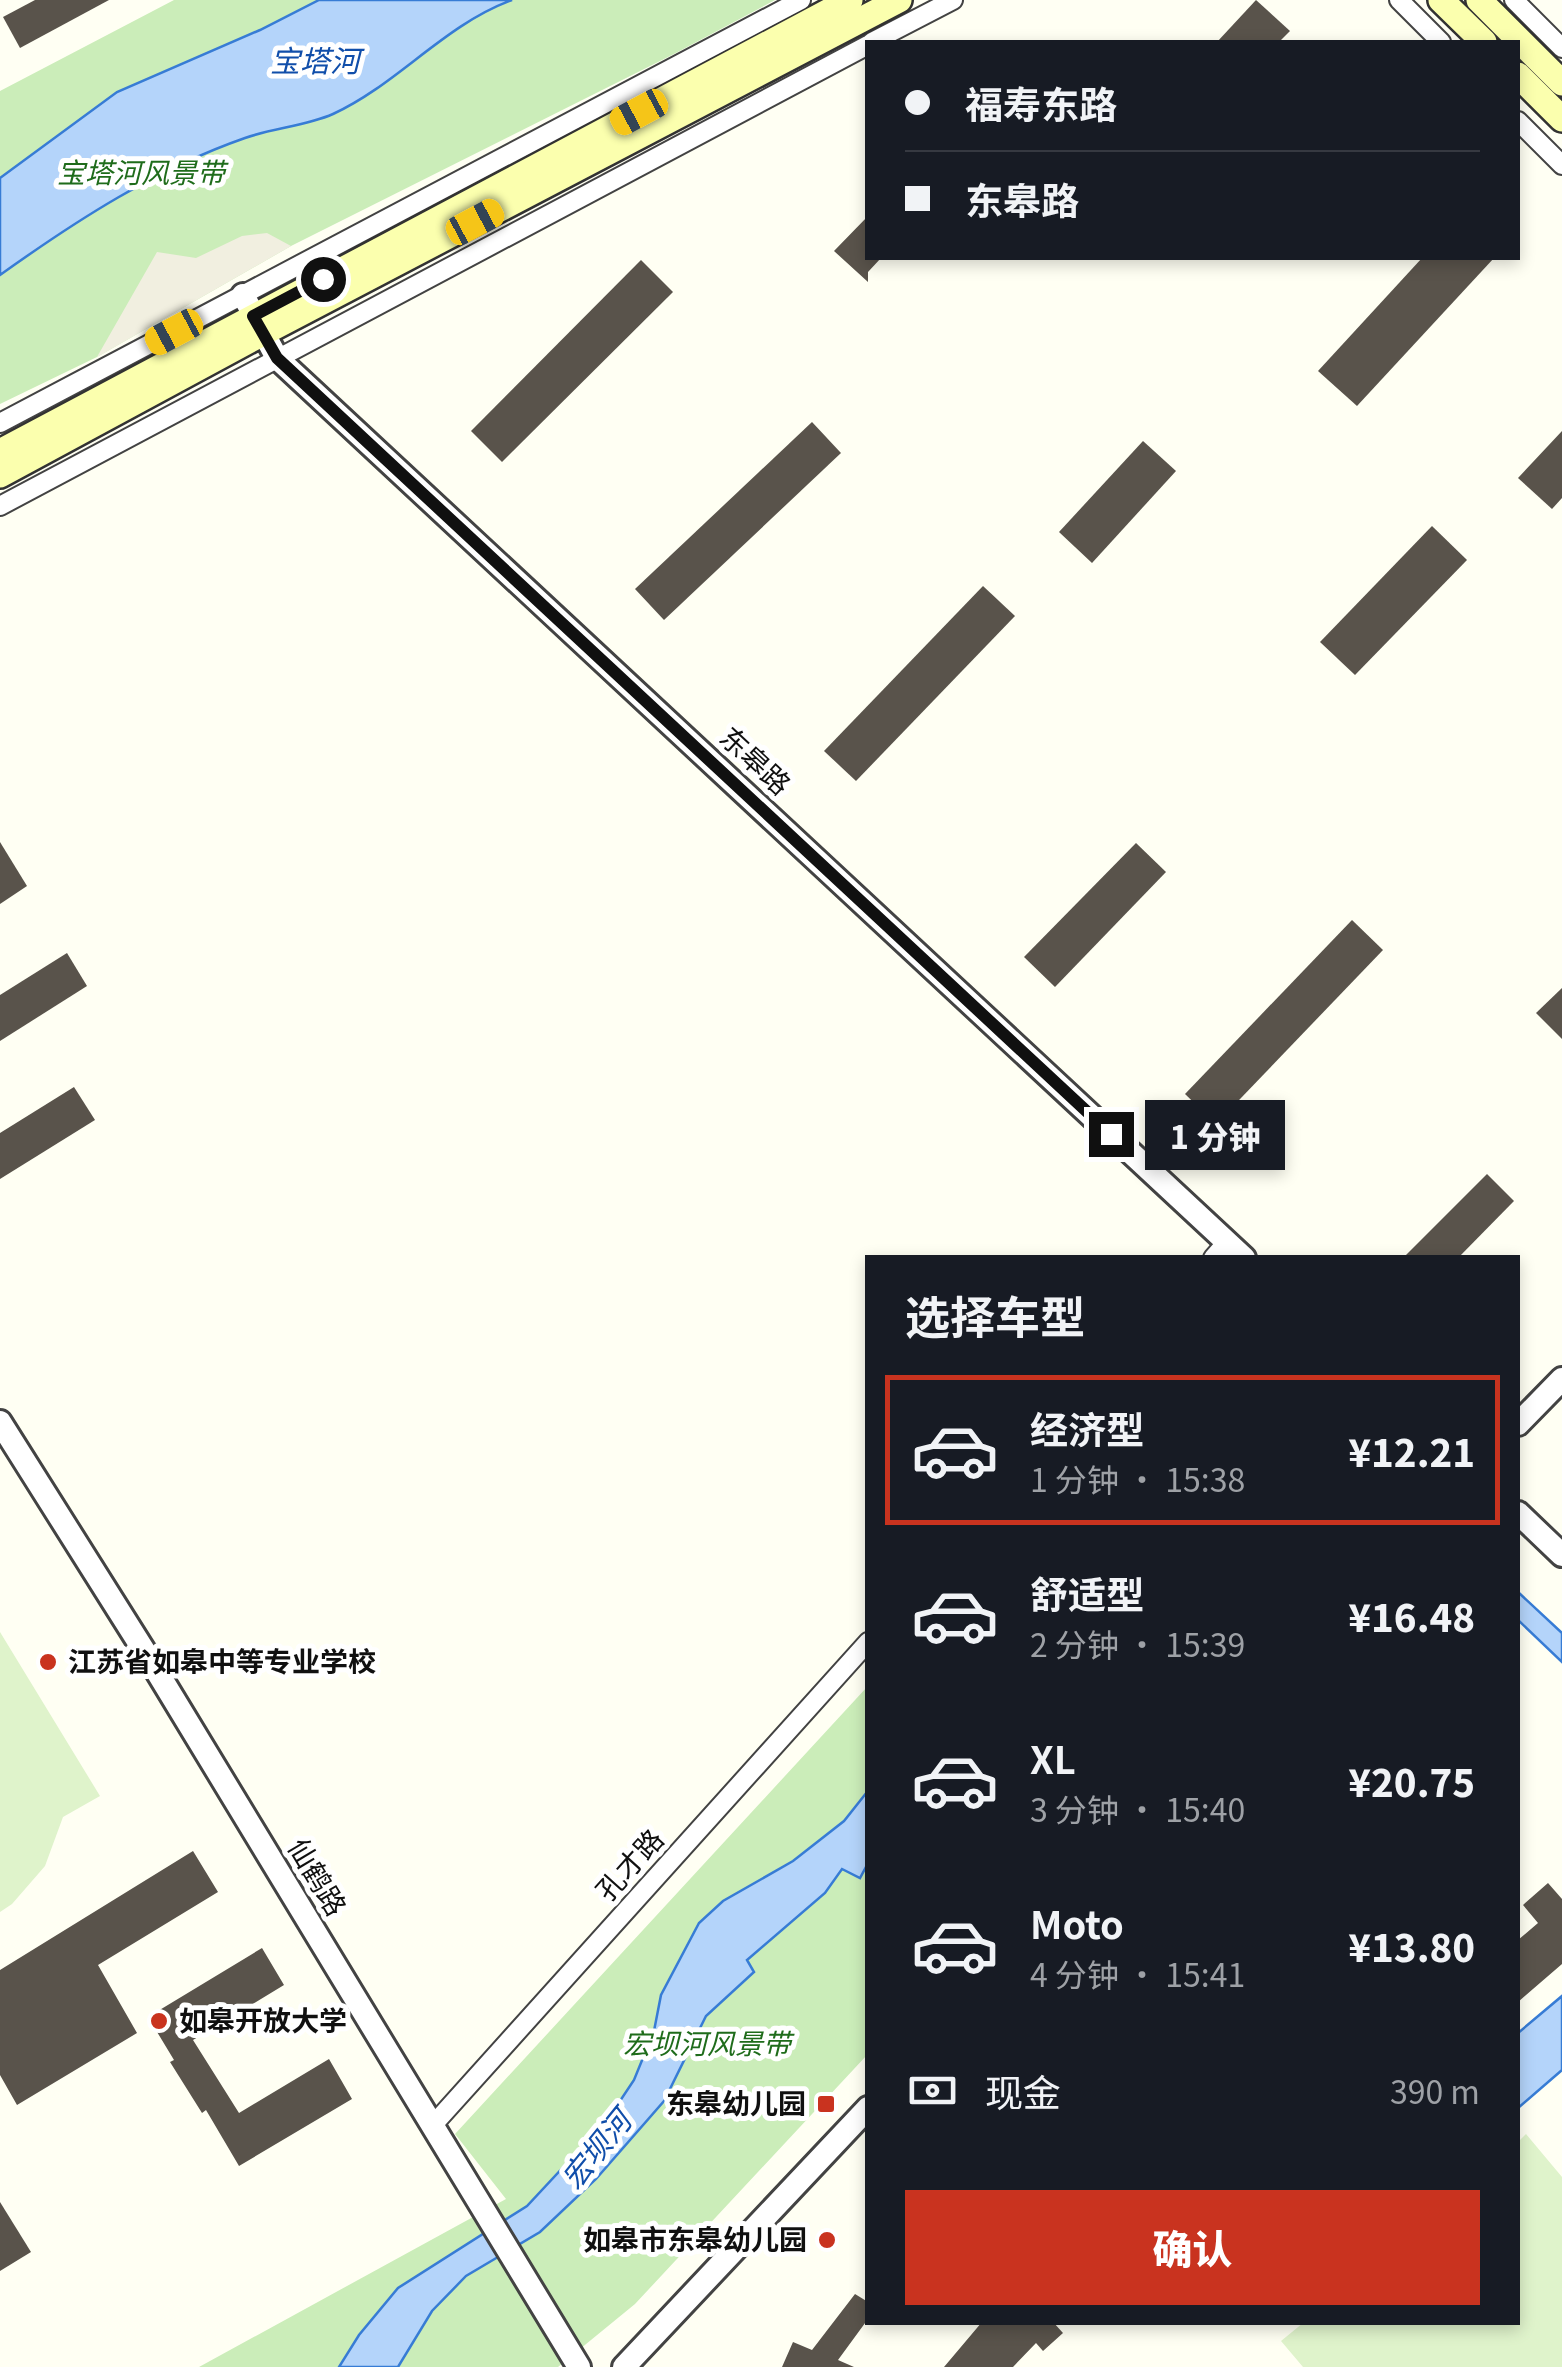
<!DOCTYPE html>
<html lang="zh">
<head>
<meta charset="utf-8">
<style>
	body { margin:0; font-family:Georgia,"Noto Sans SC",serif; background:#242831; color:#f1f3f6; height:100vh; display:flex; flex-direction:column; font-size:38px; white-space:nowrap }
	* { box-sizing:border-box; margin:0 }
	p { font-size:32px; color:#9ea1a6 }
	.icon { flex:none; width:55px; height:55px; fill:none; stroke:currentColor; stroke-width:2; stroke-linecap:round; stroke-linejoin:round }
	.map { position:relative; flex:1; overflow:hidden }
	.sheet { position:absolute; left:865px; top:1255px; width:655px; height:1070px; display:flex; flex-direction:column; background:#171b24; border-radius:0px; box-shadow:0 5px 15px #0003 }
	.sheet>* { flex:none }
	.banner { position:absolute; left:865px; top:40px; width:655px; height:220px; border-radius:0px; box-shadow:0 5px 15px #0003; display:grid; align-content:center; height:220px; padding:0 40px; background:#171b24 }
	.end { position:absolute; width:45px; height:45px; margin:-22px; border:12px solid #101010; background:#fff; box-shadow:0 0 0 5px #fff }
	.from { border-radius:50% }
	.bubble { position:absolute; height:70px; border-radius:0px; background:#171b24; box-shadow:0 5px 15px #0003; font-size:32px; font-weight:800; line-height:70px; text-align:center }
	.car { position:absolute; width:30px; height:60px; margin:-30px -15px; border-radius:12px; box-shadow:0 0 8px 2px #0007; background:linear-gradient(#f5c518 24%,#345 0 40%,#f5c518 0 76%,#345 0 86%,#f5c518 0) }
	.banner b { display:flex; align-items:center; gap:35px; height:95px; font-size:38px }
	.banner b+b { border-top:2px solid #363941 }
	.banner i { width:25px; height:25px; background:#f1f3f6 }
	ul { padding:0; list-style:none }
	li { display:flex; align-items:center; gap:30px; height:150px; margin:0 20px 15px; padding:0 20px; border:5px solid transparent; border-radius:0px }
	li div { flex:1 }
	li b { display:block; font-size:38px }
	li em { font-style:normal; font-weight:800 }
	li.active { border-color:#c9331f }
	li>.icon { width:90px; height:90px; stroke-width:1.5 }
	h2 { padding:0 40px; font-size:45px; line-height:120px }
	.pay { display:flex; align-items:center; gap:25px; height:110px; padding:0 40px; font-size:38px }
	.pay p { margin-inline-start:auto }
	.button { display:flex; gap:20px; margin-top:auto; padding:20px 40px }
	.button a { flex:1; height:115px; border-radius:0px; background:#c9331f; color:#fff; font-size:40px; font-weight:800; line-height:115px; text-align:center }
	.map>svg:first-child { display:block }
	.green { fill:#cbedb9 }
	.pitch { fill:#dff3cb }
	.plaza { fill:#f1efe0 }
	.water { fill:#b4d4fa; stroke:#377cd5; stroke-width:2.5 }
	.building { fill:#59534b }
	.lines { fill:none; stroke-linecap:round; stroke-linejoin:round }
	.minor-casing { stroke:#434343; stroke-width:22 }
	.tertiary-casing { stroke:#434343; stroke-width:28 }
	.secondary-casing { stroke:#323232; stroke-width:30 }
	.minor { stroke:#fff; stroke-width:18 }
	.tertiary { stroke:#fff; stroke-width:22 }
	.secondary { stroke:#fbffae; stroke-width:25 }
	.route { stroke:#101010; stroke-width:12 }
	.poi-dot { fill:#c9331f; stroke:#fff; stroke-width:4 }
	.labels { text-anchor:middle; stroke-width:10; stroke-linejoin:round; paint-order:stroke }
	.park-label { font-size:28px; font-style:italic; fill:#1f6c1b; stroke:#fff }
	.street-label { font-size:28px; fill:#101010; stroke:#fff }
	.poi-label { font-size:28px; font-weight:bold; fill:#101010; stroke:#fff; text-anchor:start }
	.water-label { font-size:30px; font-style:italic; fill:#104eaa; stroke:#fff }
</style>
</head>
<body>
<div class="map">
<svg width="1562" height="2367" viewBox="0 0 1562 2367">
	<rect width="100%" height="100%" fill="#fffff3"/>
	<!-- green -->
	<g class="green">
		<path d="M174,0h601l-101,54 -383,192 -194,111 -97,47v-313z"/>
		<path d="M867,1687v368l-232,249 -77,63h-359l307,-168 -51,-65z"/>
	</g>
	<!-- pitch -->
	<g class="pitch">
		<path d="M0,1632l100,164 -37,21 -18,49 -33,38 -12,8z"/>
		<path d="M1526,2134l36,43v190h-259l-22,-26 22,-18 215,-1v-180z"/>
	</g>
	<!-- plaza -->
	<path class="plaza" d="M267,233l24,13 -194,111 60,-105 39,6 46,-22z"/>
	<!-- water -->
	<g class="water">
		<path d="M319,0h193c-68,25 -114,84 -179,114 -27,12 -60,14 -88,24 -89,31 -168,82 -245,137v-97l117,-86 143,-62z"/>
		<path d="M1518,1592l44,41v29l-44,-42z"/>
		<path d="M867,1792v73l-7,13 -18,-9 -17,24 -78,67 7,12 -48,44 -42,85 -68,78 -56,53 -74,44 -34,35 -34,56h-59l20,-32 39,-47 129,-82 81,-87 26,-39 20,-49 7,-36 38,-72 24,-22 70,-40 51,-40z"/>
		<path d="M1562,1996v74l-44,38v-75z"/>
	</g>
	<!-- building -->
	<g class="building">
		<path d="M35,0h74l-89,48 -17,-31z"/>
		<path d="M1256,0l34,31 -11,11h-62z"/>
		<path d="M868,216v42h13l-13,14v10l-34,-31z"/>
		<path d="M1422,258h72l-137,148 -39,-35z"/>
		<path d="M641,260l32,32 -171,170 -31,-31z"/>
		<path d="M812,422l29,31 -177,167 -29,-31z"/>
		<path d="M1562,431v67l-10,11 -34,-31z"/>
		<path d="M1143,441l33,30 -84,92 -33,-31z"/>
		<path d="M1432,526l35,34 -112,115 -35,-33z"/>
		<path d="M983,586l32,30 -159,165 -32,-30z"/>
		<path d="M0,842l27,44 -27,18z"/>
		<path d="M1136,843l30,29 -111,115 -31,-30z"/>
		<path d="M1352,920l31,30 -167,174 -31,-30z"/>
		<path d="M67,953l20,33 -87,55v-46z"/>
		<path d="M1562,988v51l-26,-26z"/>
		<path d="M74,1087l21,33 -95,59v-46z"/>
		<path d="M1487,1174l27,27 -56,57h-55z"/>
		<path d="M193,1851l25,41 -120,73 39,68 -120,72 -17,-30v-105z"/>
		<path d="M1548,1883l14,16v65l-44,38v-62l20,-17 -15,-18z"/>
		<path d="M262,1948l22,37 -91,55 46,73 90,-54 23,40 -113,67 -33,-56 -4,3 -32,-51 4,-2 -26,-43z"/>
		<path d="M0,2202l31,50 -31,19z"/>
		<path d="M855,2294l13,8v17l-30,41 16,7h-72l11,-25 19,8z"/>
		<path d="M982,2322h71l10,11 -20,18 -7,-8 -23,24h-69z"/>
	</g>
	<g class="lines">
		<defs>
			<g id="minor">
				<path d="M1399,0l42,42"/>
				<path d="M1514,0l48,48"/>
				<path d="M872,42l81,-42"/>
				<path d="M1518,121l44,44"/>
				<path d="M0,423l801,-423"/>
				<path d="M0,506l868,-461"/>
				<path d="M1213,1258l14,-16"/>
				<path d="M433,2125l435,-483"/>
			</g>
			<g id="tertiary">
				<path d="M243,295l34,63 967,900"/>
				<path d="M0,1422l153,243 426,702"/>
				<path d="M1518,1424l44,-45"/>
				<path d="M1518,1513l44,42"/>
				<path d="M624,2367l244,-259"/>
			</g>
			<g id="secondary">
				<path d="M1441,0l43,42"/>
				<path d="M1479,0l83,83"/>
				<path d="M1518,75l44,44"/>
				<path d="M0,452l850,-452"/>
				<path d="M0,475l263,-142 636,-333"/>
			</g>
		</defs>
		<!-- minor casing -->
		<use href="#minor" class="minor-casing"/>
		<!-- tertiary casing -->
		<use href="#tertiary" class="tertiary-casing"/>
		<!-- secondary casing -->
		<use href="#secondary" class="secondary-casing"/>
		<!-- minor -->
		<use href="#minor" class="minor"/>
		<!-- tertiary -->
		<use href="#tertiary" class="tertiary"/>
		<!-- secondary -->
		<use href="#secondary" class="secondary"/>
	</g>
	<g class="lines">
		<!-- route -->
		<path class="route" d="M323,279l-70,37 24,42 834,776"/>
	</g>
	<!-- markers -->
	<g class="poi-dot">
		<circle cx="48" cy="1662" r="10"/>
		<circle cx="159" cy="2021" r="10"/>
		<rect x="816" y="2094" width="20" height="20" rx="5"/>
		<circle cx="827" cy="2240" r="10"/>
	</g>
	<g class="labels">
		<!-- park labels -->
		<g class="park-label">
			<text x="141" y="183">宝塔河风景带</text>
			<text x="707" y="2054">宏坝河风景带</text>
		</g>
		<!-- street labels -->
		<g class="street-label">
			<text transform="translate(755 761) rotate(43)" y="10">东皋路</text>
			<text transform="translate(630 1865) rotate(-48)" y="10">孔才路</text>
			<text transform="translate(317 1877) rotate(59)" y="10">仙鹤路</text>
		</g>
		<!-- poi labels -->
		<g class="poi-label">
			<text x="68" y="1672">江苏省如皋中等专业学校</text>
			<text x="179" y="2031">如皋开放大学</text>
			<text x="806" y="2114" text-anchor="end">东皋幼儿园</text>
			<text x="807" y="2250" text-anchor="end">如皋市东皋幼儿园</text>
		</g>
		<!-- water labels -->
		<g class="water-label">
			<text x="315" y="72">宝塔河</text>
			<text transform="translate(597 2150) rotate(-51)" y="10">宏坝河</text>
		</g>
	</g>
</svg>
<i class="end from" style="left:323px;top:279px"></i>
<i class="end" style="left:1111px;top:1134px"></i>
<div class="bubble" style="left:1145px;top:1100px;width:140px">1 分钟</div>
<i class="car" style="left:639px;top:112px;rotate:242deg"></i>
<i class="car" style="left:475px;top:222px;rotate:62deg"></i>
<i class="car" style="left:174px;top:332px;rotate:242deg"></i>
<div class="banner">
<b><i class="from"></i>福寿东路</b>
<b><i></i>东皋路</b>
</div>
<section class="sheet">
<h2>选择车型</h2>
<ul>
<li class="active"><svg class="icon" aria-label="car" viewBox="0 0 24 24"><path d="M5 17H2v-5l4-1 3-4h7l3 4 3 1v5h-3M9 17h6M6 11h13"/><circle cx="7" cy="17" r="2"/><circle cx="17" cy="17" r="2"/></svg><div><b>经济型</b><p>1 分钟 · 15:38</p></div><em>¥12.21</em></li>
<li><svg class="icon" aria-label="car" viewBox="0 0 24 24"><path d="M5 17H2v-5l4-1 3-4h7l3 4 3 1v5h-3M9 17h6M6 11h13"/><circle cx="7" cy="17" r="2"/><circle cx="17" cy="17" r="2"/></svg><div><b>舒适型</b><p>2 分钟 · 15:39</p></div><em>¥16.48</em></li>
<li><svg class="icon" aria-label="car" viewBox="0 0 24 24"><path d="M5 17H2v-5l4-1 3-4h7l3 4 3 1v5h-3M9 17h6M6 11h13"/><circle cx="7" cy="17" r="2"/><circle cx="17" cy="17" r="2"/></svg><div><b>XL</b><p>3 分钟 · 15:40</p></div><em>¥20.75</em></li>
<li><svg class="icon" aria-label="car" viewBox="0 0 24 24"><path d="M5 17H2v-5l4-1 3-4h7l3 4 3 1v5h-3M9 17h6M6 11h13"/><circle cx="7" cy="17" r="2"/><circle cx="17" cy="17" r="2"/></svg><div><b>Moto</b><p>4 分钟 · 15:41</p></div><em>¥13.80</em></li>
</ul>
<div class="pay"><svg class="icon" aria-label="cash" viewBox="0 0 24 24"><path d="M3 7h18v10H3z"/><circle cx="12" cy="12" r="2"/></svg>现金<p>390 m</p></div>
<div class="button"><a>确认</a></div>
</section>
</div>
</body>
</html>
